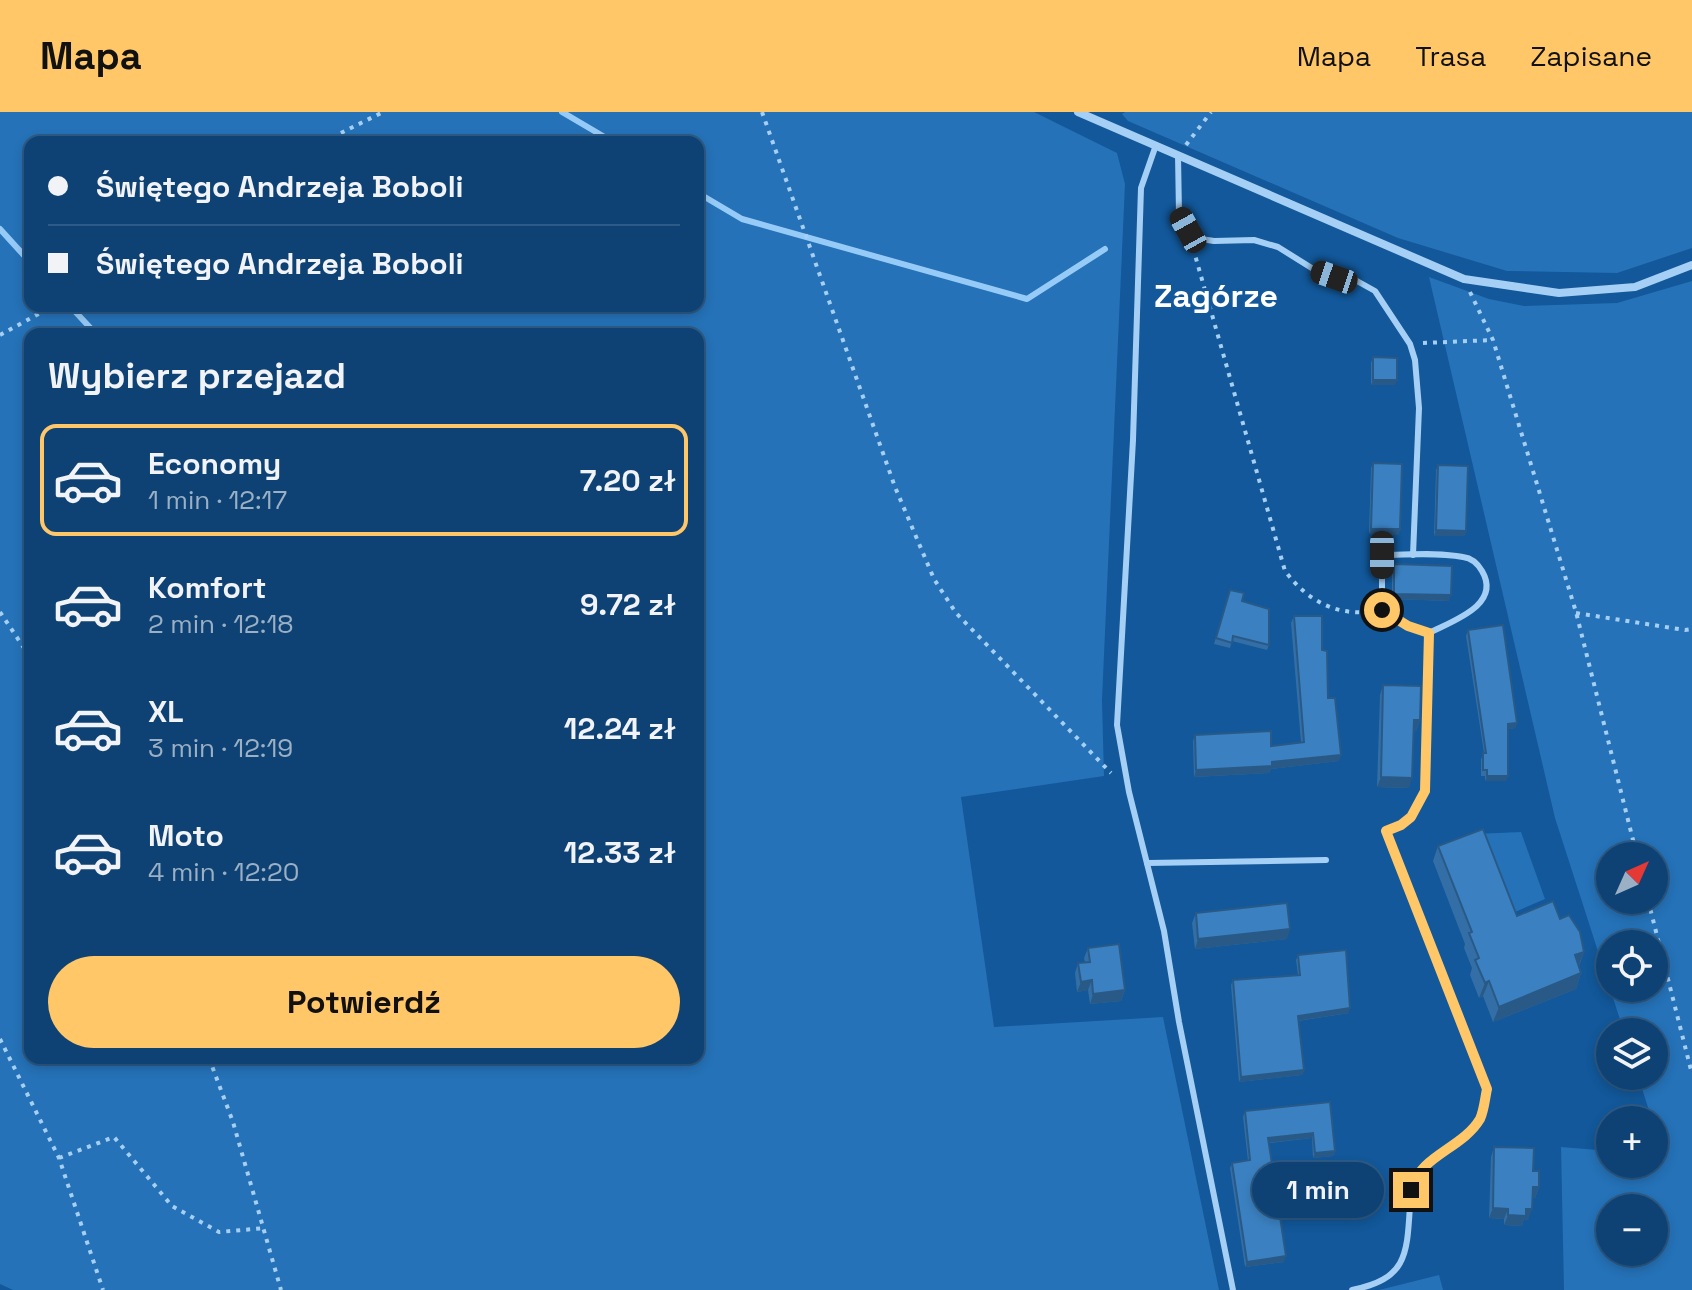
<!DOCTYPE html>
<html lang="pl">
<head>
<meta charset="utf-8">
<style>
	body { margin:0; font-family:"Space Grotesk",sans-serif; background:#174979; color:#f1f3f6; height:100vh; display:flex; flex-direction:column; font-size:30px; white-space:nowrap }
	* { box-sizing:border-box; margin:0 }
	p { font-size:26px; color:#9bb0c5 }
	.icon { flex:none; width:44px; height:44px; fill:none; stroke:currentColor; stroke-width:2; stroke-linecap:round; stroke-linejoin:round }
	.map { position:relative; flex:1; overflow:hidden }
	.side { position:absolute; left:24px; top:216px; width:680px; height:736px; display:flex; flex-direction:column; background:#0e4274; border-radius:16px; box-shadow:0 4px 12px #0003,0 0 0 2px #2e5b86 }
	.side>* { flex:none }
	.banner { position:absolute; left:24px; top:24px; width:680px; height:176px; border-radius:16px; box-shadow:0 4px 12px #0003,0 0 0 2px #2e5b86; display:grid; align-content:center; height:176px; padding:0 24px; background:#0e4274 }
	.needle { width:52px; rotate:45deg }
	.fabs { position:absolute; left:1596px; top:730px; display:grid; gap:16px }
	.fabs a { display:grid; place-items:center; width:72px; height:72px; border-radius:50%; background:#0e4274; box-shadow:0 4px 12px #0003,0 0 0 2px #2e5b86; font-size:40px }
	.end { position:absolute; width:36px; height:36px; margin:-18px; border:10px solid #ffc768; background:#111; box-shadow:0 0 0 4px #111 }
	.from { border-radius:50% }
	.bubble { position:absolute; height:56px; border-radius:28px; background:#0e4274; box-shadow:0 4px 12px #0003,0 0 0 2px #2e5b86; font-size:26px; font-weight:700; line-height:56px; text-align:center }
	.car { position:absolute; width:24px; height:48px; margin:-24px -12px; border-radius:10px; box-shadow:0 0 6px 2px #0007; background:linear-gradient(#222 24%,#8ab4d8 0 40%,#222 0 76%,#8ab4d8 0 86%,#222 0) }
	.banner b { display:flex; align-items:center; gap:28px; height:76px; font-size:30px }
	.banner b+b { border-top:2px solid #2e5b86 }
	.banner i { width:20px; height:20px; background:#f1f3f6 }
	ul { padding:0; list-style:none }
	li { display:flex; align-items:center; gap:24px; height:112px; margin:0 16px 12px; padding:0 8px; border:4px solid transparent; border-radius:16px }
	li div { flex:1 }
	li b { display:block; font-size:30px }
	li em { font-style:normal; font-weight:700 }
	li.selected { border-color:#ffc768 }
	li>.icon { width:72px; height:72px; stroke-width:1.5 }
	h2 { padding:0 24px; font-size:36px; line-height:96px }
	.primary-button { display:flex; gap:16px; margin-top:auto; padding:16px 24px }
	.primary-button a { flex:1; height:92px; border-radius:48px; background:#ffc768; color:#111; font-size:32px; font-weight:700; line-height:92px; text-align:center }
	header { display:flex; align-items:center; gap:48px; box-sizing:border-box; height:112px; padding:0 40px; background:#ffc768; color:#111 }
	header strong { font-size:38px }
	nav { display:flex; gap:44px; margin-inline-start:auto; font-size:28px }
	.map>svg:first-child { display:block }
	.green { fill:#2572b8; fill-rule:evenodd }
	.lines { fill:none; stroke-linecap:round; stroke-linejoin:round }
	.stream { stroke:#97cbf7; stroke-width:6 }
	.path { stroke:#a5cff4; stroke-width:4; stroke-dasharray:4 6; stroke-linecap:butt }
	.service { stroke:#a5cff4; stroke-width:6 }
	.minor { stroke:#a5cff4; stroke-width:8 }
	.wall { fill:#336fa6 }
	.shaded-wall { fill:#295a87 }
	.building { fill:#3b81c1; stroke:#295a87; stroke-width:2 }
	.route { stroke:#ffc768; stroke-width:10 }
	.labels { text-anchor:middle; stroke-width:6; stroke-linejoin:round; paint-order:stroke }
	.quarter-label { font-size:32px; font-weight:bold; fill:#fff; stroke:#12589a }
</style>
</head>
<body>
<header>
<strong>Mapa</strong>
<nav><a>Mapa</a><a>Trasa</a><a>Zapisane</a></nav>
</header>
<div class="map">
<svg width="1692" height="1178" viewBox="0 0 1692 1178">
	<rect width="100%" height="100%" fill="#12589a"/>
	<!-- green -->
	<g class="green">
		<path d="M0,0h1034l83,41 8,31 -23,516 2,76 -143,21 33,230 169,-10 56,273h-1206l-13,-6zM30,30h668v164h-668zM698,222v724h-668v-724z"/>
		<path d="M1125,0h567v136l-75,25 -110,-2 -109,-33 -270,-117 -6,-7z"/>
		<path d="M1429,165l60,22 35,7 93,-3 75,-22v1009h-128l-3,-143 49,4v13h44v-10l8,1 -8,-35h-2l-14,-44h16v-44h-30l-69,-214zM1654,744v44h-44v-44zM1654,832v44h-44v-44zM1654,1096v44h-44v-44z"/>
		<path d="M1521,720l24,67 -30,13 -40,-78z"/>
		<path d="M1439,1163l4,15h-64z"/>
	</g>
	<g class="lines">
		<!-- stream -->
		<g class="stream">
			<path d="M562,0l51,30"/>
			<path d="M698,81l44,26 285,80 78,-50"/>
			<path d="M0,117l30,33"/>
			<path d="M70,194l26,28"/>
		</g>
		<!-- path -->
		<g class="path">
			<path d="M762,0l133,375 39,92 22,34 155,160"/>
			<path d="M323,30l60,-30"/>
			<path d="M1186,33l25,-33"/>
			<path d="M1193,136l92,323c21,28 48,44 84,41"/>
			<path d="M1470,180l23,48 83,272 61,244"/>
			<path d="M0,223l53,-29"/>
			<path d="M1423,231l70,-3"/>
			<path d="M0,500l30,45"/>
			<path d="M1576,501l109,17 7,-1"/>
			<path d="M1648,788l44,174"/>
			<path d="M0,927l59,119 44,132"/>
			<path d="M209,946l24,64 48,168"/>
			<path d="M59,1046l55,-21 58,69 47,26 46,-4"/>
		</g>
		<!-- service -->
		<g class="service">
			<path d="M1156,33l-15,43 -8,252 -16,285 12,67 35,139 15,91 54,268"/>
			<path d="M1178,43l1,59 9,16 13,9 13,2 40,-1 24,7 40,25 39,9 18,10 35,53 5,16 4,48 -6,147"/>
			<path d="M1382,443c26,0 55,-3 81,2 8,1 15,7 19,14 20,34 -30,50 -53,62l-21,-7 -26,-16z"/>
			<path d="M1147,751l179,-3"/>
			<path d="M1352,1178c55,-11 55,-35 58,-85 0,-10 0,-20 6,-29 14,-25 50,-31 64,-57 4,-8 5,-21 7,-30l-101,-258 15,-6 10,-8 14,-26 4,-158"/>
		</g>
		<!-- minor -->
		<path class="minor" d="M1078,0l386,167 95,14 76,-6 57,-22"/>
	</g>
	<!-- wall -->
	<g class="wall">
		<path d="M1373,245l22,28h-24v-22z"/>
		<path d="M1373,351l27,66 -2,6 -29,-1 2,-66z"/>
		<path d="M1438,353l28,66 -2,5h-30l2,-66z"/>
		<path d="M1394,452l55,37 -57,-2v-29z"/>
		<path d="M1230,478l39,55 -2,5 -35,-9 -2,7 -16,-4z"/>
		<path d="M1294,504l28,34 6,48 11,63 -68,8 -2,4 -75,4 -1,-36 2,-6 76,11 30,-4 -10,-119z"/>
		<path d="M1468,518l49,93 -2,5 -7,1 -2,52h-21v-5h-4v-17l3,-6 -18,-117z"/>
		<path d="M1383,573l37,35 -4,11h-2l-5,57 -32,-1 3,-92z"/>
		<path d="M1438,734l79,70 43,3 24,33 -5,14 2,7 -5,16 -83,33 -10,-26 -4,2 -9,-23 2,-7 -8,-20 1,-4 -32,-83z"/>
		<path d="M1196,801l91,26 -92,10 -3,-26z"/>
		<path d="M1088,836l37,42 -4,11 -31,3 -2,-14 -11,2 -2,-19 3,-10 7,-1 -1,-4z"/>
		<path d="M1298,843l51,58 -51,8 6,49 -2,5 -63,7 -8,-97 2,-5 65,-5 -2,-15z"/>
		<path d="M1330,990l5,49 -2,5 -20,2 -1,-20 -43,5 15,119 -39,5 -15,-99 2,-5 16,-2 -5,-44 2,-6z"/>
		<path d="M1494,1035l39,24 6,16 -4,11 -3,-1 -4,23 -4,-1 -2,7 -18,-1v-6l-15,-1 2,-61z"/>
	</g>
	<!-- shaded-wall -->
	<g class="shaded-wall">
		<path d="M1373,268h24l-2,5h-24z"/>
		<path d="M1371,417h29l-2,6 -29,-1z"/>
		<path d="M1436,418l30,1 -2,5h-30z"/>
		<path d="M1394,482l57,1 -2,6 -57,-2z"/>
		<path d="M1414,608h6l-4,11h-6z"/>
		<path d="M1517,611l-2,5 -10,2 3,-6z"/>
		<path d="M1341,643l-2,6 -68,8 -2,4 -75,4 2,-7z"/>
		<path d="M1487,664h21l-2,5h-21z"/>
		<path d="M1381,665l31,1 -3,10 -32,-1z"/>
		<path d="M1290,817l-3,10 -92,10 3,-10z"/>
		<path d="M1584,840l-6,15 -3,-12z"/>
		<path d="M1581,861l-5,16 -83,33 6,-15z"/>
		<path d="M1092,868l-4,10 -11,2 4,-10z"/>
		<path d="M1489,869l-6,15 -4,2 6,-15z"/>
		<path d="M1125,878l-4,11 -31,3 3,-10z"/>
		<path d="M1350,896l-1,5 -53,8 2,-5z"/>
		<path d="M1304,958l-2,5 -63,7 2,-5z"/>
		<path d="M1313,1021l-1,5 -46,5 2,-5z"/>
		<path d="M1335,1039l-2,5 -20,2 2,-5z"/>
		<path d="M1533,1075h6l-4,11 -6,-1z"/>
		<path d="M1493,1096l15,1 -4,10 -15,-1z"/>
		<path d="M1526,1097h6l-4,11 -4,-1 -2,7 -18,-1 4,-10z"/>
		<path d="M1286,1144l-2,6 -39,5 2,-5z"/>
	</g>
	<!-- building -->
	<g class="building">
		<path d="M1373,245l24,1v22h-24z"/>
		<path d="M1373,351l29,1 -2,65h-29z"/>
		<path d="M1438,353l30,1 -2,65 -30,-1z"/>
		<path d="M1394,452l58,2 -1,29 -57,-1z"/>
		<path d="M1230,478l14,3 -2,8 27,8v36l-36,-9 -1,7 -16,-5z"/>
		<path d="M1294,504h28v34l5,1 1,47h7l6,57 -69,7v4l-76,4 -1,-35 76,-4v15l33,-4z"/>
		<path d="M1503,513l14,98 -9,1v52h-21v-6h-4v-17h3l-18,-123z"/>
		<path d="M1383,573l38,1 -1,34h-6l-2,58 -31,-1z"/>
		<path d="M1483,717l34,87 36,-15 7,18 9,-4 11,17 4,20 -9,3 6,18 -82,34 -10,-26 -4,2 -10,-23 4,-2 -10,-25 3,-1 -34,-86z"/>
		<path d="M1287,791l3,26 -92,10 -2,-26z"/>
		<path d="M1119,832l6,46 -32,4 -1,-14 -11,2 -3,-19 12,-1 -2,-14z"/>
		<path d="M1346,838l4,58 -52,8 6,54 -63,7 -8,-97 67,-5 -2,-20z"/>
		<path d="M1330,990l5,49 -20,2 -2,-20 -45,5 18,118 -39,6 -15,-99 18,-3 -5,-49z"/>
		<path d="M1494,1035l40,1 -1,23h6v16h-6l-1,22h-6v7l-18,-1v-6l-15,-1z"/>
	</g>
	<g class="lines">
		<!-- route -->
		<path class="route" d="M1382,498l26,16 21,7 -4,158 -14,26 -10,8 -15,6 101,258c-2,9 -3,22 -7,30 -18,30 -60,36 -69,71"/>
	</g>
	<g class="labels">
		<!-- quarter labels -->
		<g class="quarter-label">
			<text x="1216" y="195">Zagórze</text>
		</g>
	</g>
</svg>
<div class="fabs">
<a><svg class="needle" viewBox="-14 -14 28 28"><path d="M0-13l5 13h-10z" fill="#e53935"/><path d="M0 13l5-13h-10z" fill="#9bb0c5"/></svg></a>
<a><svg class="icon" aria-label="locate" viewBox="0 0 24 24"><circle cx="12" cy="12" r="6"/><path d="M12 2v4M12 18v4M2 12h4M18 12h4"/></svg></a>
<a><svg class="icon" aria-label="layers" viewBox="0 0 24 24"><path d="M12 4l9 5-9 5-9-5zM3 14l9 5 9-5"/></svg></a>
<a>+</a>
<a>−</a>
</div>
<i class="end from" style="left:1382px;top:498px"></i>
<i class="end" style="left:1411px;top:1078px"></i>
<div class="bubble" style="left:1252px;top:1050px;width:132px">1 min</div>
<i class="car" style="left:1188px;top:118px;rotate:331deg"></i>
<i class="car" style="left:1334px;top:165px;rotate:289deg"></i>
<i class="car" style="left:1382px;top:443px;rotate:180deg"></i>
<div class="banner">
<b><i class="from"></i>Świętego Andrzeja Boboli</b>
<b><i></i>Świętego Andrzeja Boboli</b>
</div>
<section class="side">
<h2>Wybierz przejazd</h2>
<ul>
<li class="selected"><svg class="icon" aria-label="car" viewBox="0 0 24 24"><path d="M5 17H2v-5l4-1 3-4h7l3 4 3 1v5h-3M9 17h6M6 11h13"/><circle cx="7" cy="17" r="2"/><circle cx="17" cy="17" r="2"/></svg><div><b>Economy</b><p>1 min · 12:17</p></div><em>7.20 zł</em></li>
<li><svg class="icon" aria-label="car" viewBox="0 0 24 24"><path d="M5 17H2v-5l4-1 3-4h7l3 4 3 1v5h-3M9 17h6M6 11h13"/><circle cx="7" cy="17" r="2"/><circle cx="17" cy="17" r="2"/></svg><div><b>Komfort</b><p>2 min · 12:18</p></div><em>9.72 zł</em></li>
<li><svg class="icon" aria-label="car" viewBox="0 0 24 24"><path d="M5 17H2v-5l4-1 3-4h7l3 4 3 1v5h-3M9 17h6M6 11h13"/><circle cx="7" cy="17" r="2"/><circle cx="17" cy="17" r="2"/></svg><div><b>XL</b><p>3 min · 12:19</p></div><em>12.24 zł</em></li>
<li><svg class="icon" aria-label="car" viewBox="0 0 24 24"><path d="M5 17H2v-5l4-1 3-4h7l3 4 3 1v5h-3M9 17h6M6 11h13"/><circle cx="7" cy="17" r="2"/><circle cx="17" cy="17" r="2"/></svg><div><b>Moto</b><p>4 min · 12:20</p></div><em>12.33 zł</em></li>
</ul>
<div class="primary-button"><a>Potwierdź</a></div>
</section>
</div>
</body>
</html>
